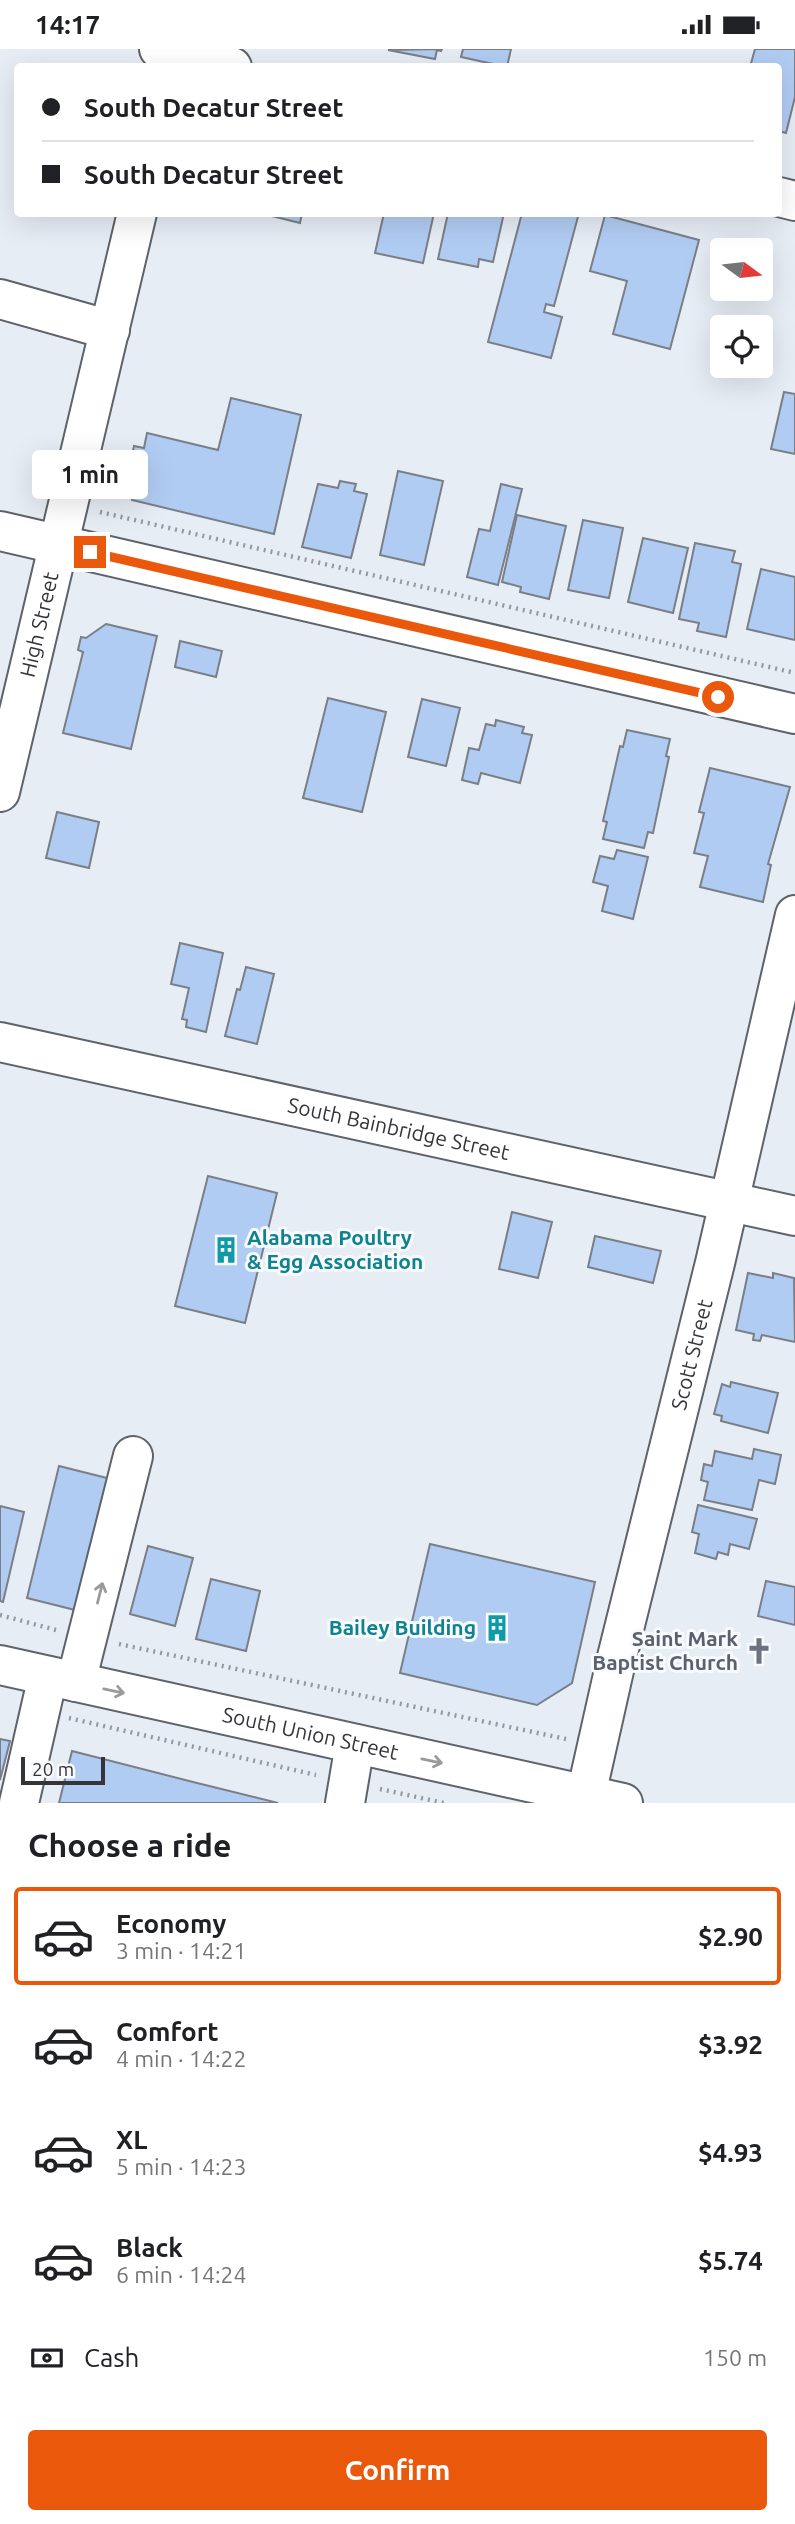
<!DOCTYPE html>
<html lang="en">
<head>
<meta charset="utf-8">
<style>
	body { margin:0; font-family:Ubuntu,sans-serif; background:#f2f2f2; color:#202124; height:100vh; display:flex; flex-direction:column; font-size:26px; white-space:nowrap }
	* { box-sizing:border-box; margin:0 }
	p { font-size:23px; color:#757577 }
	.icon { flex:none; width:38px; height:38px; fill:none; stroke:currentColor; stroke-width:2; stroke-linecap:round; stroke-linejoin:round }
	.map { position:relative; height:1754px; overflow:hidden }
	.details { display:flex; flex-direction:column; background:#fff; flex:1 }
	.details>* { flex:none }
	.top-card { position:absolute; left:14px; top:14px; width:768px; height:154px; border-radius:7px; box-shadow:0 7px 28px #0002; display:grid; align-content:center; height:154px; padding:0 28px; background:#fff }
	.needle { width:46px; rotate:105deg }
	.fabs { position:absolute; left:710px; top:189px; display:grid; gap:14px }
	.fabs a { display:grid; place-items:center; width:63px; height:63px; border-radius:7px; background:#fff; box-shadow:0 7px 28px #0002; font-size:35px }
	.scale { position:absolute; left:21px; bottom:18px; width:84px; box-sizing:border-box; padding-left:7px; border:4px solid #333538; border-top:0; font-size:19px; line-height:24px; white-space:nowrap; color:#333538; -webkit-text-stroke:5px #f8fafd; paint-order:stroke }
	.end { position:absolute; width:32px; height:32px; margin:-16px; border:9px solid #ea580c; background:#fff; box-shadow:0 0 0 4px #fff }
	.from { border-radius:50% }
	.bubble { position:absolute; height:49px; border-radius:7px; background:#fff; box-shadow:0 7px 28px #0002; font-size:23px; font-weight:700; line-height:49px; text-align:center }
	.top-card b { display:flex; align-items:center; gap:24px; height:66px; font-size:26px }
	.top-card b+b { border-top:2px solid #e0e0e0 }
	.top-card i { width:18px; height:18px; background:#202124 }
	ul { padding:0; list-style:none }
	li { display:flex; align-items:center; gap:21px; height:98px; margin:0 14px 10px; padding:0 14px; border:4px solid transparent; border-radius:7px }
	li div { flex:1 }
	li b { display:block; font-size:26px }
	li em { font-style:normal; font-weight:700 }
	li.active { border-color:#ea580c }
	li>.icon { width:63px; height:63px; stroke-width:1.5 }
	h2 { padding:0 28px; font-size:32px; line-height:84px }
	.pay { display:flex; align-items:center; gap:18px; height:77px; padding:0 28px; font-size:26px }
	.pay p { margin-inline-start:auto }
	.cta { display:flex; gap:14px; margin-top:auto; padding:14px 28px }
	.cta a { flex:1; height:80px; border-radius:7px; background:#ea580c; color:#fff; font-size:28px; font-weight:700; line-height:80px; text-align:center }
	.status { display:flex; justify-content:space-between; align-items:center; height:49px; padding:0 35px; background:#fff; direction:ltr }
	.status svg { height:19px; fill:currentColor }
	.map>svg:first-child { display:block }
	.building { fill:#b1ccf3; stroke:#7a7f87; stroke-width:2 }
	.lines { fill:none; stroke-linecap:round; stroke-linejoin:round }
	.minor-casing { stroke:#5e636a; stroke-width:42 }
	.major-casing { stroke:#5e636a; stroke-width:42 }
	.path { stroke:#94999e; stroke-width:4.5; stroke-dasharray:2 5; stroke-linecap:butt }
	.minor { stroke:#fff; stroke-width:38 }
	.major { stroke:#fff; stroke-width:38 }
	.oneway { stroke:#999a9c }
	.route { stroke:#ea580c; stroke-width:9 }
	.labels { text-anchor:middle; stroke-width:6; stroke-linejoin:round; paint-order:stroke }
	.street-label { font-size:21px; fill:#333538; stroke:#f8fafd }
	.culture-label { font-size:21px; font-weight:bold; fill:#0d838f; stroke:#f8fafd; text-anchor:start }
	.worship-label { font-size:21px; font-weight:bold; fill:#5b616d; stroke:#f8fafd; text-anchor:end }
</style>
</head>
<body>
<div class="status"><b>14:17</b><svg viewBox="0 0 49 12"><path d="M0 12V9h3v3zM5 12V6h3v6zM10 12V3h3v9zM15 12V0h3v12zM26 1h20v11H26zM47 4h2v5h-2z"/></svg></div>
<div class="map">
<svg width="795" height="1754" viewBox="0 0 795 1754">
	<rect width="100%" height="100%" fill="#e7edf5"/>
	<!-- building -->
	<g class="building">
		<path d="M442,0l-1,2 -4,-1 -2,9 -47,-9z"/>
		<path d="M463,0h48l-4,18 -46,-10z"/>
		<path d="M755,0h40v48l-9,36 -7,-2v-64h-29z"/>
		<path d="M260,164h42l-2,10z"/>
		<path d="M384,164h50l-11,50 -48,-10z"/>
		<path d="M448,164h56l-11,49 -14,-3 -1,8 -40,-8z"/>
		<path d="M522,164h57l-25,93 -8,-2 -2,8 18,5 -11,41 -63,-16z"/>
		<path d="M605,166l94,25 -29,109 -57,-15 14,-53 -37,-10z"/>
		<path d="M784,343l11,2v60l-24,-5z"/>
		<path d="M231,349l70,17 -27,119 -142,-34 4,-18 -10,-2 8,-34 10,2 3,-15 71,17z"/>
		<path d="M398,422l45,10 -19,84 -44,-10z"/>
		<path d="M340,432l16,3 -2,7 13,3 -16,64 -49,-11 16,-63 20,4z"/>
		<path d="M501,435l21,5 -24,96 -31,-8 12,-48 11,2z"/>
		<path d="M517,466l49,11 -17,73 -29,-7 1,-5 -19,-5z"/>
		<path d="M583,471l40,8 -14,70 -41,-8z"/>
		<path d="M643,489l45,10 -15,65 -45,-11z"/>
		<path d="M695,494l40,8 -3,11 9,2 -15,73 -29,-6 2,-8 -20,-4z"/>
		<path d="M761,520l34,8v63l-48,-11z"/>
		<path d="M106,575l51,12 -26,113 -68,-16 20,-81 -5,-2 3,-13 5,1z"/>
		<path d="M180,592l42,10 -6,26 -41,-10z"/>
		<path d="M328,649l58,14 -24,100 -59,-14z"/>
		<path d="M422,650l38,9 -14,58 -38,-9z"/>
		<path d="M496,671l28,7 -2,6 10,2 -12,48 -39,-10 -3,11 -16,-4 7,-32 10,2 7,-26 9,2z"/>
		<path d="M627,681l43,9 -4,17 3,1 -16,76 -5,-1 -4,16 -41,-9 4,-17 -4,-1 17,-75 3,1z"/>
		<path d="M710,719l80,19 -22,77 3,1 -8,37 -63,-15 8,-31 -14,-3 10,-40 -5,-1z"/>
		<path d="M57,763l42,10 -10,46 -43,-10z"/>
		<path d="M617,801l31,7 -15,62 -31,-8 6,-25 -15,-4 7,-26 14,3z"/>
		<path d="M180,894l43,10 -17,79 -20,-5 1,-7 -5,-1 7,-31 -18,-4z"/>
		<path d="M246,918l28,7 -17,70 -32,-8 12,-47 3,1z"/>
		<path d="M208,1127l69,17 -32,130 -70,-17z"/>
		<path d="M512,1163l40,10 -14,56 -39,-9z"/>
		<path d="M595,1187l66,15 -8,32 -65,-16z"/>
		<path d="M748,1224l25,5v-5l21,5 1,64 -33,-7 -2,6 -7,-1 1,-6 -18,-4z"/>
		<path d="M731,1333l47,11 -10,40 -47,-12 1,-5 -8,-2 8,-30 8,3z"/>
		<path d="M754,1400l27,6 -6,29 -16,-4 -7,30 -48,-10 4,-18 -7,-2 3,-16 8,2 3,-15 37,8z"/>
		<path d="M59,1417l56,14 -32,132 -56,-14z"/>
		<path d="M698,1456l59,14 -8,30 -19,-5 -2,11 -10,-3 -2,7 -21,-6 4,-19 -7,-2z"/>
		<path d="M0,1457l24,6 -21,90 -3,-1z"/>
		<path d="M430,1495l165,38 -23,101 -35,22 -137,-32z"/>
		<path d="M148,1497l45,12 -18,68 -45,-12z"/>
		<path d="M211,1530l49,12 -14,60 -50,-12z"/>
		<path d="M766,1532l29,6v38l-37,-9z"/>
		<path d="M0,1690l10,2 -10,39z"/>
		<path d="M72,1702l125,32 81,20h-219z"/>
	</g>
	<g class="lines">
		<defs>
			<g id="minor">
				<path d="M159,0l73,18"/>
				<path d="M779,148l16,4"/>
				<path d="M0,250l110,31"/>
				<path id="s1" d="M0,993l795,174"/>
				<path d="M76,1633l57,-226"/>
				<path id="s2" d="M586,1746l31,-138 98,-394 80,-348"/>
				<path d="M19,1754l29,-127"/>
				<path d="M345,1754l10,-59"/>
			</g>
			<g id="major">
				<path d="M172,18l4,-18"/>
				<path d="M0,482l795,183"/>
				<path id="s3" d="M0,743l137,-579"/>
				<path id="s4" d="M0,1616l623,138"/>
			</g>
		</defs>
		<!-- minor casing -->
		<use href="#minor" class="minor-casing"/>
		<!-- major casing -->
		<use href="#major" class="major-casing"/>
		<!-- path -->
		<g class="path">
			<path d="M100,463l695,161"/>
			<path d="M0,1566l56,15"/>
			<path d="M119,1595l447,95"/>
			<path d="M69,1669l247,57"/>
			<path d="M380,1740l64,14"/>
		</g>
		<!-- minor -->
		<use href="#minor" class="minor"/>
		<!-- major -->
		<use href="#major" class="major"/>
	</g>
	<!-- one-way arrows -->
	<defs><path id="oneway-shaft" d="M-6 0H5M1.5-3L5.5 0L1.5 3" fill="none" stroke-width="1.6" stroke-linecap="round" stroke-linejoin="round" transform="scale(1.75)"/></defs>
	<g class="oneway">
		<use href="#oneway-shaft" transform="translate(100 1544) rotate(-76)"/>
		<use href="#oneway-shaft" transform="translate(114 1642) rotate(12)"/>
		<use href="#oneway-shaft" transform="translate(432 1712) rotate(12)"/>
	</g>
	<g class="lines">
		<!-- route -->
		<path class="route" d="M90,503l628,145"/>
	</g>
	<!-- icons -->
	<defs>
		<symbol id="building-bare" viewBox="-9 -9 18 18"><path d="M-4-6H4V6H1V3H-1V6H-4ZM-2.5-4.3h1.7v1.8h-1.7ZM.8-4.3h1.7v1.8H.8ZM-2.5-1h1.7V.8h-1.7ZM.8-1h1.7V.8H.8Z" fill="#0f9aa8" stroke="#f8fafd" stroke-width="2.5" paint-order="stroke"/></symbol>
		<symbol id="church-bare" viewBox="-9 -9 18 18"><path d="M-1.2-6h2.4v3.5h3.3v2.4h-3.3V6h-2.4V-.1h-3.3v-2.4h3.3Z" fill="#6b7280" stroke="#f8fafd" stroke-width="2.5" paint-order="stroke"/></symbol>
	</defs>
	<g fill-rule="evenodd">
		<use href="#building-bare" x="207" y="1182" width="38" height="38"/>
		<use href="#building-bare" x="478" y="1560" width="38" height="38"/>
		<use href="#church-bare" x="740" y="1583" width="38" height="38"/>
	</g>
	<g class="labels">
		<!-- street labels -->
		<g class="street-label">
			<text dy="7" stroke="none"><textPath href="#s3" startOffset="172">High Street</textPath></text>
			<text dy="7" stroke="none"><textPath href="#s1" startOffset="408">South Bainbridge Street</textPath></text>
			<text dy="7" stroke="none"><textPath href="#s2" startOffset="453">Scott Street</textPath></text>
			<text dy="7" stroke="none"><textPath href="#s4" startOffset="318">South Union Street</textPath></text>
		</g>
		<!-- culture labels -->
		<g class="culture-label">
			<text x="247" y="1196">Alabama Poultry<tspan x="247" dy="24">&amp; Egg Association</tspan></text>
			<text x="476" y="1586" text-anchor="end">Bailey Building</text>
		</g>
		<!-- worship labels -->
		<g class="worship-label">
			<text x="738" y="1597">Saint Mark<tspan x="738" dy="24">Baptist Church</tspan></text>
		</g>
	</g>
</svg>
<div class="fabs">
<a><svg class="needle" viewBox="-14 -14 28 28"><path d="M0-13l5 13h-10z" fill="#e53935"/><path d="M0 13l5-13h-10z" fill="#757577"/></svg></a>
<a><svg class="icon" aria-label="locate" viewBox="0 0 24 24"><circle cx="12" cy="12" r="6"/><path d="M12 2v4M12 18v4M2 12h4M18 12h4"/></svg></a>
</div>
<div class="scale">20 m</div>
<i class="end from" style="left:718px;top:648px"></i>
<i class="end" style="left:90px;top:503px"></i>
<div class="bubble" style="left:32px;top:401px;width:116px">1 min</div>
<div class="top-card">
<b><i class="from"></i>South Decatur Street</b>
<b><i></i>South Decatur Street</b>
</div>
</div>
<section class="details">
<h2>Choose a ride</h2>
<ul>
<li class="active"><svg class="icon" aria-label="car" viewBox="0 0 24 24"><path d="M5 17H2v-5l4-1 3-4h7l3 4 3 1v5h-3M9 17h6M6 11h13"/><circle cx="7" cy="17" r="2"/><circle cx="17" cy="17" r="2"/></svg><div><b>Economy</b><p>3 min · 14:21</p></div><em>$2.90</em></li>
<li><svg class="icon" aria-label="car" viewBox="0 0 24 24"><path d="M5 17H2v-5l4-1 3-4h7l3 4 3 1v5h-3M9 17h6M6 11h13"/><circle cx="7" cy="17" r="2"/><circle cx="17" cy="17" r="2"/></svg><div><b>Comfort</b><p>4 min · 14:22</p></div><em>$3.92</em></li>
<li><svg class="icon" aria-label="car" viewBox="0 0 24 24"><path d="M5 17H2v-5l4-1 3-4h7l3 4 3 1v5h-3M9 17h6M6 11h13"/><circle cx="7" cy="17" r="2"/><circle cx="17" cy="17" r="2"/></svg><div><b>XL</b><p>5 min · 14:23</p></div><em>$4.93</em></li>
<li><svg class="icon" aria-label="car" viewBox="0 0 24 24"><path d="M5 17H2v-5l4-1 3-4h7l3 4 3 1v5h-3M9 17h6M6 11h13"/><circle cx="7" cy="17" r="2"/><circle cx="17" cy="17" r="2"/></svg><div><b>Black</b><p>6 min · 14:24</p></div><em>$5.74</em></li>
</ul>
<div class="pay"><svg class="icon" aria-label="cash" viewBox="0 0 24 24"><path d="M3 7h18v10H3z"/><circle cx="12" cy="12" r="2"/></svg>Cash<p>150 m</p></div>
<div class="cta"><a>Confirm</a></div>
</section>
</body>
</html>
